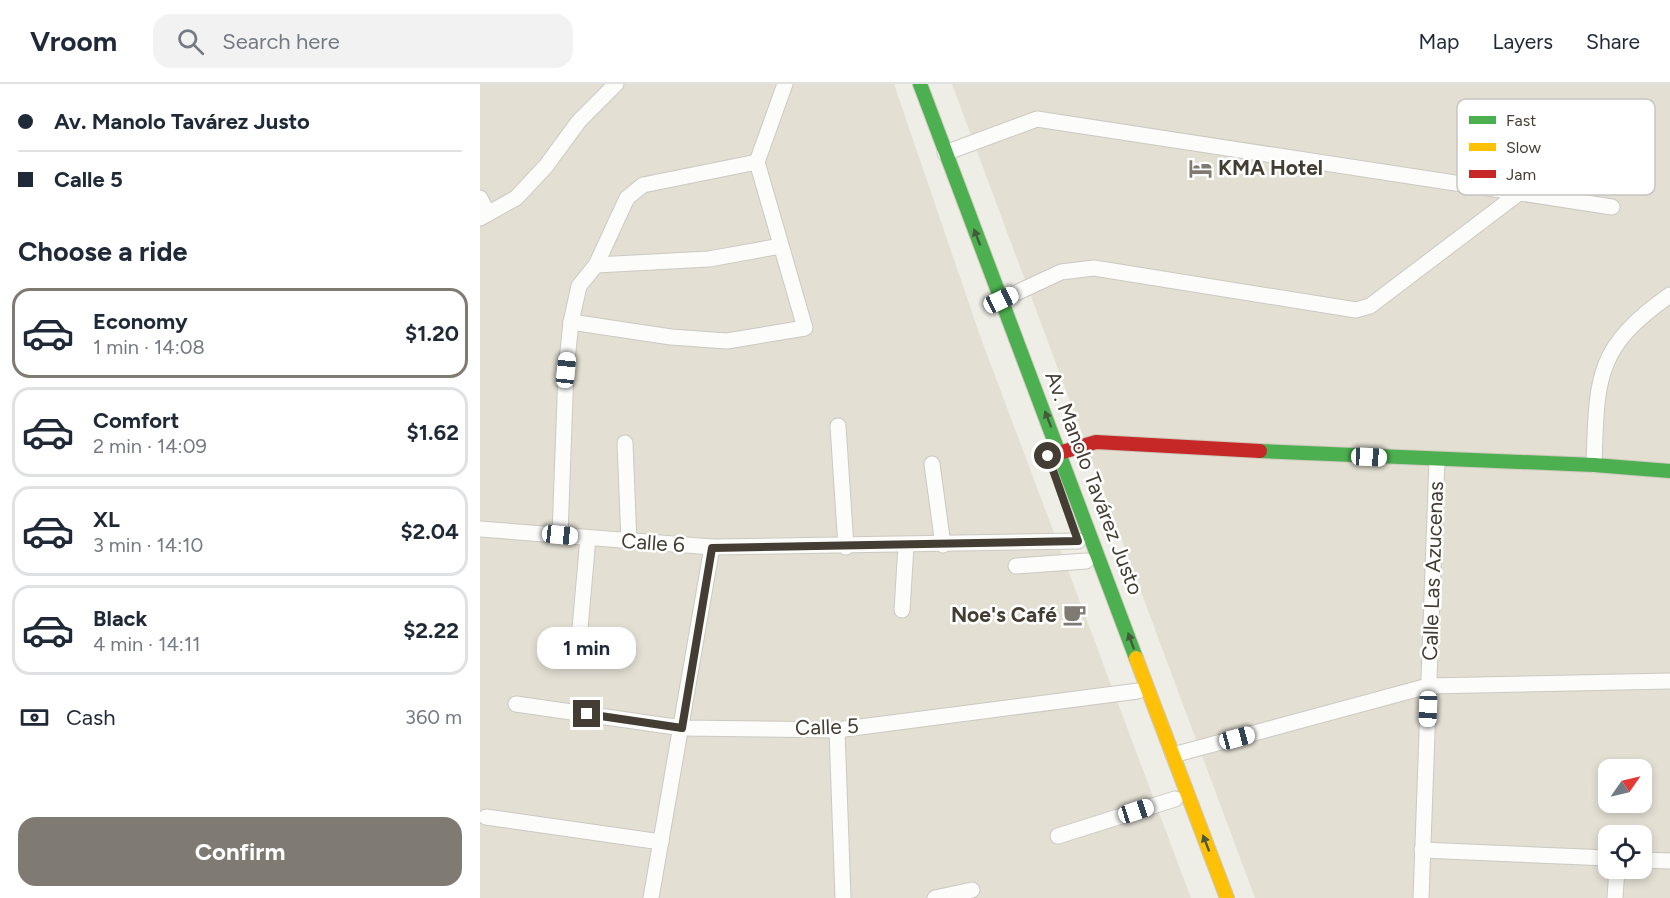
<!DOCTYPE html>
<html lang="en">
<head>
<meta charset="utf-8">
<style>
	body { margin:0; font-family:Figtree,sans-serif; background:#f2f2f3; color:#1f2937; height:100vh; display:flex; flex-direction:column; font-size:22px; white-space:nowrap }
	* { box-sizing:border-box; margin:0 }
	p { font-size:20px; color:#747a83 }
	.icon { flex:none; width:33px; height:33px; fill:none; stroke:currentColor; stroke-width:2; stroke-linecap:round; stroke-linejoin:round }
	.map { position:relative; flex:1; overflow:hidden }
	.sheet { display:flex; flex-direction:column; background:#fff; width:480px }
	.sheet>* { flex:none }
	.guide { display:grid; align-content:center; height:132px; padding:0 18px; background:#fff }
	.needle { width:39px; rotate:56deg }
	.fabs { position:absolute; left:1118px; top:675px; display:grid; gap:12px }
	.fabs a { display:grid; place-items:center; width:54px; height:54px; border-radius:12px; background:#fff; box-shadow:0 3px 9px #0003; font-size:30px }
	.end { position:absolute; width:27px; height:27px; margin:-14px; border:8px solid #433d33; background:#fff; box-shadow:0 0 0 3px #fff }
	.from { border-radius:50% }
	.bubble { position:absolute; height:42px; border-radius:18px; background:#fff; box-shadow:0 3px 9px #0003; font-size:20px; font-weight:700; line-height:42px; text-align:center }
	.car { position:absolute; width:18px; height:36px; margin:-18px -9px; border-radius:8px; box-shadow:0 0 4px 2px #0007; background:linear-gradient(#fff 24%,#345 0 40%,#fff 0 76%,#345 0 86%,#fff 0) }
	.guide b { display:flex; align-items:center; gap:21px; height:57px; font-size:22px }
	.guide b+b { border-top:2px solid #e0e1e3 }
	.guide i { width:15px; height:15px; background:#1f2937 }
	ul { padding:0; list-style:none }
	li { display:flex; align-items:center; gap:18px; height:90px; margin:0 12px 9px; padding:0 6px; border:3px solid #e0e1e3; border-radius:18px }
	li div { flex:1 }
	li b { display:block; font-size:22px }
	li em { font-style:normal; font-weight:700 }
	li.selected { border-color:#7f7b72 }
	li>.icon { width:54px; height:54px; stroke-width:1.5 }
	h2 { padding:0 18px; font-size:27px; line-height:72px }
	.pay { display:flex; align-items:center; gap:15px; height:66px; padding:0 18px; font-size:22px }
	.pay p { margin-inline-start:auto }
	.primary-button { display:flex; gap:12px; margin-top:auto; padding:12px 18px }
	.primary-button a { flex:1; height:69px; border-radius:18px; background:#7f7b72; color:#fff; font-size:24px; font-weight:700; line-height:69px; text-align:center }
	header { display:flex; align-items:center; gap:36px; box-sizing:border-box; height:84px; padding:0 30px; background:#fff; border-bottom:2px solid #e0e1e3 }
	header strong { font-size:28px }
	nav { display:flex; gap:33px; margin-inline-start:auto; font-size:21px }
	.search { width:420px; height:54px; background:#f2f2f3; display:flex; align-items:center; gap:15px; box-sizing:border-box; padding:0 21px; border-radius:18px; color:#747a83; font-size:22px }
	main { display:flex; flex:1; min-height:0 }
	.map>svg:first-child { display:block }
	.residential { fill:#e3dfd3; fill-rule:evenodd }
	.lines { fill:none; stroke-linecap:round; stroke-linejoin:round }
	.street-casing { stroke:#cbc9c2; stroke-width:17 }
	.fast-casing { stroke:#cdcabd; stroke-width:16 }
	.slow-casing { stroke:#cdcabd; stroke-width:16 }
	.jam-casing { stroke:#cdcabd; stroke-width:16 }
	.street { stroke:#fcfcfb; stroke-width:15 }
	.fast { stroke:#4caf50; stroke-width:14 }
	.slow { stroke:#ffc107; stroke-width:14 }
	.jam { stroke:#c62828; stroke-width:14 }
	.oneway { fill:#455a3a }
	.route { stroke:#433d33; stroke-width:8 }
	.labels { text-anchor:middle; stroke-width:5; stroke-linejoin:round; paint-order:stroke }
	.poi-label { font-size:21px; font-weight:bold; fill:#433d33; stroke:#fff; text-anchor:start }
	.street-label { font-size:21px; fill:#433d33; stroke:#fff }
	.key { fill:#fff; stroke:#c7c5c2; stroke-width:1.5 }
	.key-label { font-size:16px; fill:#433d33 }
</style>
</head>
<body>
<header>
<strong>Vroom</strong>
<div class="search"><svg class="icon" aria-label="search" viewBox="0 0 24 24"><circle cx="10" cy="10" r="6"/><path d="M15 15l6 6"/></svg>Search here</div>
<nav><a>Map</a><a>Layers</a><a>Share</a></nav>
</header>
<main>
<section class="sheet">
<div class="guide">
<b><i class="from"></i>Av. Manolo Tavárez Justo</b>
<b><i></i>Calle 5</b>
</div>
<h2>Choose a ride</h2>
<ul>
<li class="selected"><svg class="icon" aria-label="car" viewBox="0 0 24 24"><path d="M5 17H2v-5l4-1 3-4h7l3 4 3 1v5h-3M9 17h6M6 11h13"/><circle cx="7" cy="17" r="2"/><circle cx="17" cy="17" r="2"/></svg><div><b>Economy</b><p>1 min · 14:08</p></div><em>$1.20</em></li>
<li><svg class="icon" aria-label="car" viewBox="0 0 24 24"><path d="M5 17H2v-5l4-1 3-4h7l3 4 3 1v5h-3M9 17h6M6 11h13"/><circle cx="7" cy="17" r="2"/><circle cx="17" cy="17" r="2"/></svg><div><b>Comfort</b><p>2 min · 14:09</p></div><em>$1.62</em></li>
<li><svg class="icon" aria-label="car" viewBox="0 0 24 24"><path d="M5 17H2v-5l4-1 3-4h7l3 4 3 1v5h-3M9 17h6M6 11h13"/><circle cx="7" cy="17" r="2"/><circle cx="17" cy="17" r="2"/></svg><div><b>XL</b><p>3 min · 14:10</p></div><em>$2.04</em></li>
<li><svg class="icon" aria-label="car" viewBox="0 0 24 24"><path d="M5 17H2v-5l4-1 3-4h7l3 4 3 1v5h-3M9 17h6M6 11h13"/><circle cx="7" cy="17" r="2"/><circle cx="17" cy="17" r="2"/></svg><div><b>Black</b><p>4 min · 14:11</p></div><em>$2.22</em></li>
</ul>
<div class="pay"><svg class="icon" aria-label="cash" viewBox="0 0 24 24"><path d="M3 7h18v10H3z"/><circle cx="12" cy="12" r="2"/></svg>Cash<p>360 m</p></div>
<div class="primary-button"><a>Confirm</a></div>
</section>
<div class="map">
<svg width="1190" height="814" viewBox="0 0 1190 814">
	<rect width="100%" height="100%" fill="#eeede6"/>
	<!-- residential -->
	<g class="residential">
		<path d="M0,0h414l85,249 212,565h-711z"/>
		<path d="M472,0h718v814h-415zM1128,686h33v32h-33zM1128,752h33v32h-33z"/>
	</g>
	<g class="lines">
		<defs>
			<g id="street">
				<path d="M465,69l92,-34 575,88"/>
				<path d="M0,114l8,16"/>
				<path d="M0,134l36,-20 30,-32 33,-45 37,-37"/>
				<path d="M116,181l113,-6 72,-13"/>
				<path d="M521,216l60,-28 33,-4 262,42 14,-4 149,-113"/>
				<path d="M91,238l100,15 56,4 78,-13 -48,-166 28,-78"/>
				<path d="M358,342l8,121"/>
				<path d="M145,359l4,99"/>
				<path d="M452,380l11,81"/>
				<path d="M1114,381c3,-86 0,-117 76,-170"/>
				<path d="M0,445l232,18 366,-6"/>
				<path d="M80,451l6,-165 5,-48 8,-36 17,-21 31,-67 16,-13 114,-23"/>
				<path d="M536,482l70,-5"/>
				<path d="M422,526l4,-64"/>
				<path d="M98,567l10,-113"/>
				<path d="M36,620l166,24 155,2 301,-39"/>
				<path d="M357,646l6,168"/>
				<path d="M693,671l255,-69 242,-5"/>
				<path d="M6,733l175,25"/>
				<path d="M578,752l117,-37"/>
				<path d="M942,766l186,8"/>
				<path d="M1161,776l29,1"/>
				<path d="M171,814l61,-351"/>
				<path d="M455,814l37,-8"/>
				<path d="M941,814l16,-438"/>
				<path d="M1135,814l2,-30"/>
			</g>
			<g id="fast">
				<path d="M440,0l216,574"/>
				<path d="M780,367l334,14 76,6"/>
			</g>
			<path id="slow" d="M656,574l91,240"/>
			<path id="jam" d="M569,372l47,-14 164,9"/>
		</defs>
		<!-- street casing -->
		<use href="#street" class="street-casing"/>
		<!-- fast casing -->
		<use href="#fast" class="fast-casing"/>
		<!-- slow casing -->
		<use href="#slow" class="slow-casing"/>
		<!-- jam casing -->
		<use href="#jam" class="jam-casing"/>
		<!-- street -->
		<use href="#street" class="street"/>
		<!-- fast -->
		<use href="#fast" class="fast"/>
		<!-- slow -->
		<use href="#slow" class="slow"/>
		<!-- jam -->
		<use href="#jam" class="jam"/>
	</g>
	<!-- one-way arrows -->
	<defs><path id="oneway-solid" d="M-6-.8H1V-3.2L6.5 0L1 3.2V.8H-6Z" transform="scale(1.5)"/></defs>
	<g class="oneway">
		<use href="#oneway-solid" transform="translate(497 153) rotate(-111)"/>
		<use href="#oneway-solid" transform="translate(568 335) rotate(-111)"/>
		<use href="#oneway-solid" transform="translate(651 557) rotate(-110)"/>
		<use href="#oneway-solid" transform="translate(726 759) rotate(-111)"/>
	</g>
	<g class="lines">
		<!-- route -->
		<path class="route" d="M107,630l95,14 30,-180 366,-7 -30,-85"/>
	</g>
	<!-- icons -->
	<defs>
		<symbol id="hotel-bare" viewBox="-9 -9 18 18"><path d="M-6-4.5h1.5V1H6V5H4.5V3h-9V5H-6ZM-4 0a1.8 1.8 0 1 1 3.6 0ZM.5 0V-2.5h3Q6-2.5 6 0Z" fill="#7f7b72" stroke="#fff" stroke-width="2.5" paint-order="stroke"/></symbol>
		<symbol id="cafe-bare" viewBox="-9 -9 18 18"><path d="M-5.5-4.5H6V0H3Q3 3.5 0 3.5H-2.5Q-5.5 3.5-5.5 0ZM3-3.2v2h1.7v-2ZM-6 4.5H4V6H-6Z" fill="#7f7b72" stroke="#fff" stroke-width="2.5" paint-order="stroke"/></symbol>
	</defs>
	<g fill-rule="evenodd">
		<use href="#hotel-bare" x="704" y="68" width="33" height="33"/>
		<use href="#cafe-bare" x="578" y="514" width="33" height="33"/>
	</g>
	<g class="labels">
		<!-- poi labels -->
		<g class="poi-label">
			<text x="738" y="91">KMA Hotel</text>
			<text x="577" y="538" text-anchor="end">Noe's Café</text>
		</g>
		<!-- street labels -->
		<g class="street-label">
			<text transform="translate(614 399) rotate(69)" y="7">Av. Manolo Tavárez Justo</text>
			<text transform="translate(173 459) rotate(4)" y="7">Calle 6</text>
			<text transform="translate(953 487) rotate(-88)" y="7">Calle Las Azucenas</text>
			<text transform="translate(347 643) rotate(-2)" y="7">Calle 5</text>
		</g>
	</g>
	<!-- legend -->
	<rect x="977" y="15" width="198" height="96" rx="9" class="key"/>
	<rect x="989" y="32" width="27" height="8" fill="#4caf50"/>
	<rect x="989" y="59" width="27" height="8" fill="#ffc107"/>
	<rect x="989" y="86" width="27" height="8" fill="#c62828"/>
	<g class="key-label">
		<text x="1026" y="42">Fast</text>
		<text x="1026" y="69">Slow</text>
		<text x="1026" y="96">Jam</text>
	</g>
</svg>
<div class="fabs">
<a><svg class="needle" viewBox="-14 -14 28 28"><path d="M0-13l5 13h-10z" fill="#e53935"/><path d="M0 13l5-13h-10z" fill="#747a83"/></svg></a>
<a><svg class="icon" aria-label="locate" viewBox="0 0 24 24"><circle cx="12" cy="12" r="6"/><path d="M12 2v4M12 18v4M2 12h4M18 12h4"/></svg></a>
</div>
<i class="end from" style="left:568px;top:372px"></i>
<i class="end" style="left:107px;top:630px"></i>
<div class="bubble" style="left:57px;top:543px;width:99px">1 min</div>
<i class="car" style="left:521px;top:216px;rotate:65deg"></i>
<i class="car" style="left:86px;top:286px;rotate:6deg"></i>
<i class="car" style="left:889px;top:373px;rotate:93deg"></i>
<i class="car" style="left:80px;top:451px;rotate:96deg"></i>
<i class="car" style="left:948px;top:625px;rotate:182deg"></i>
<i class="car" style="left:757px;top:654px;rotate:75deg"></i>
<i class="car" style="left:656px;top:727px;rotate:72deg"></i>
</div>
</main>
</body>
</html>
